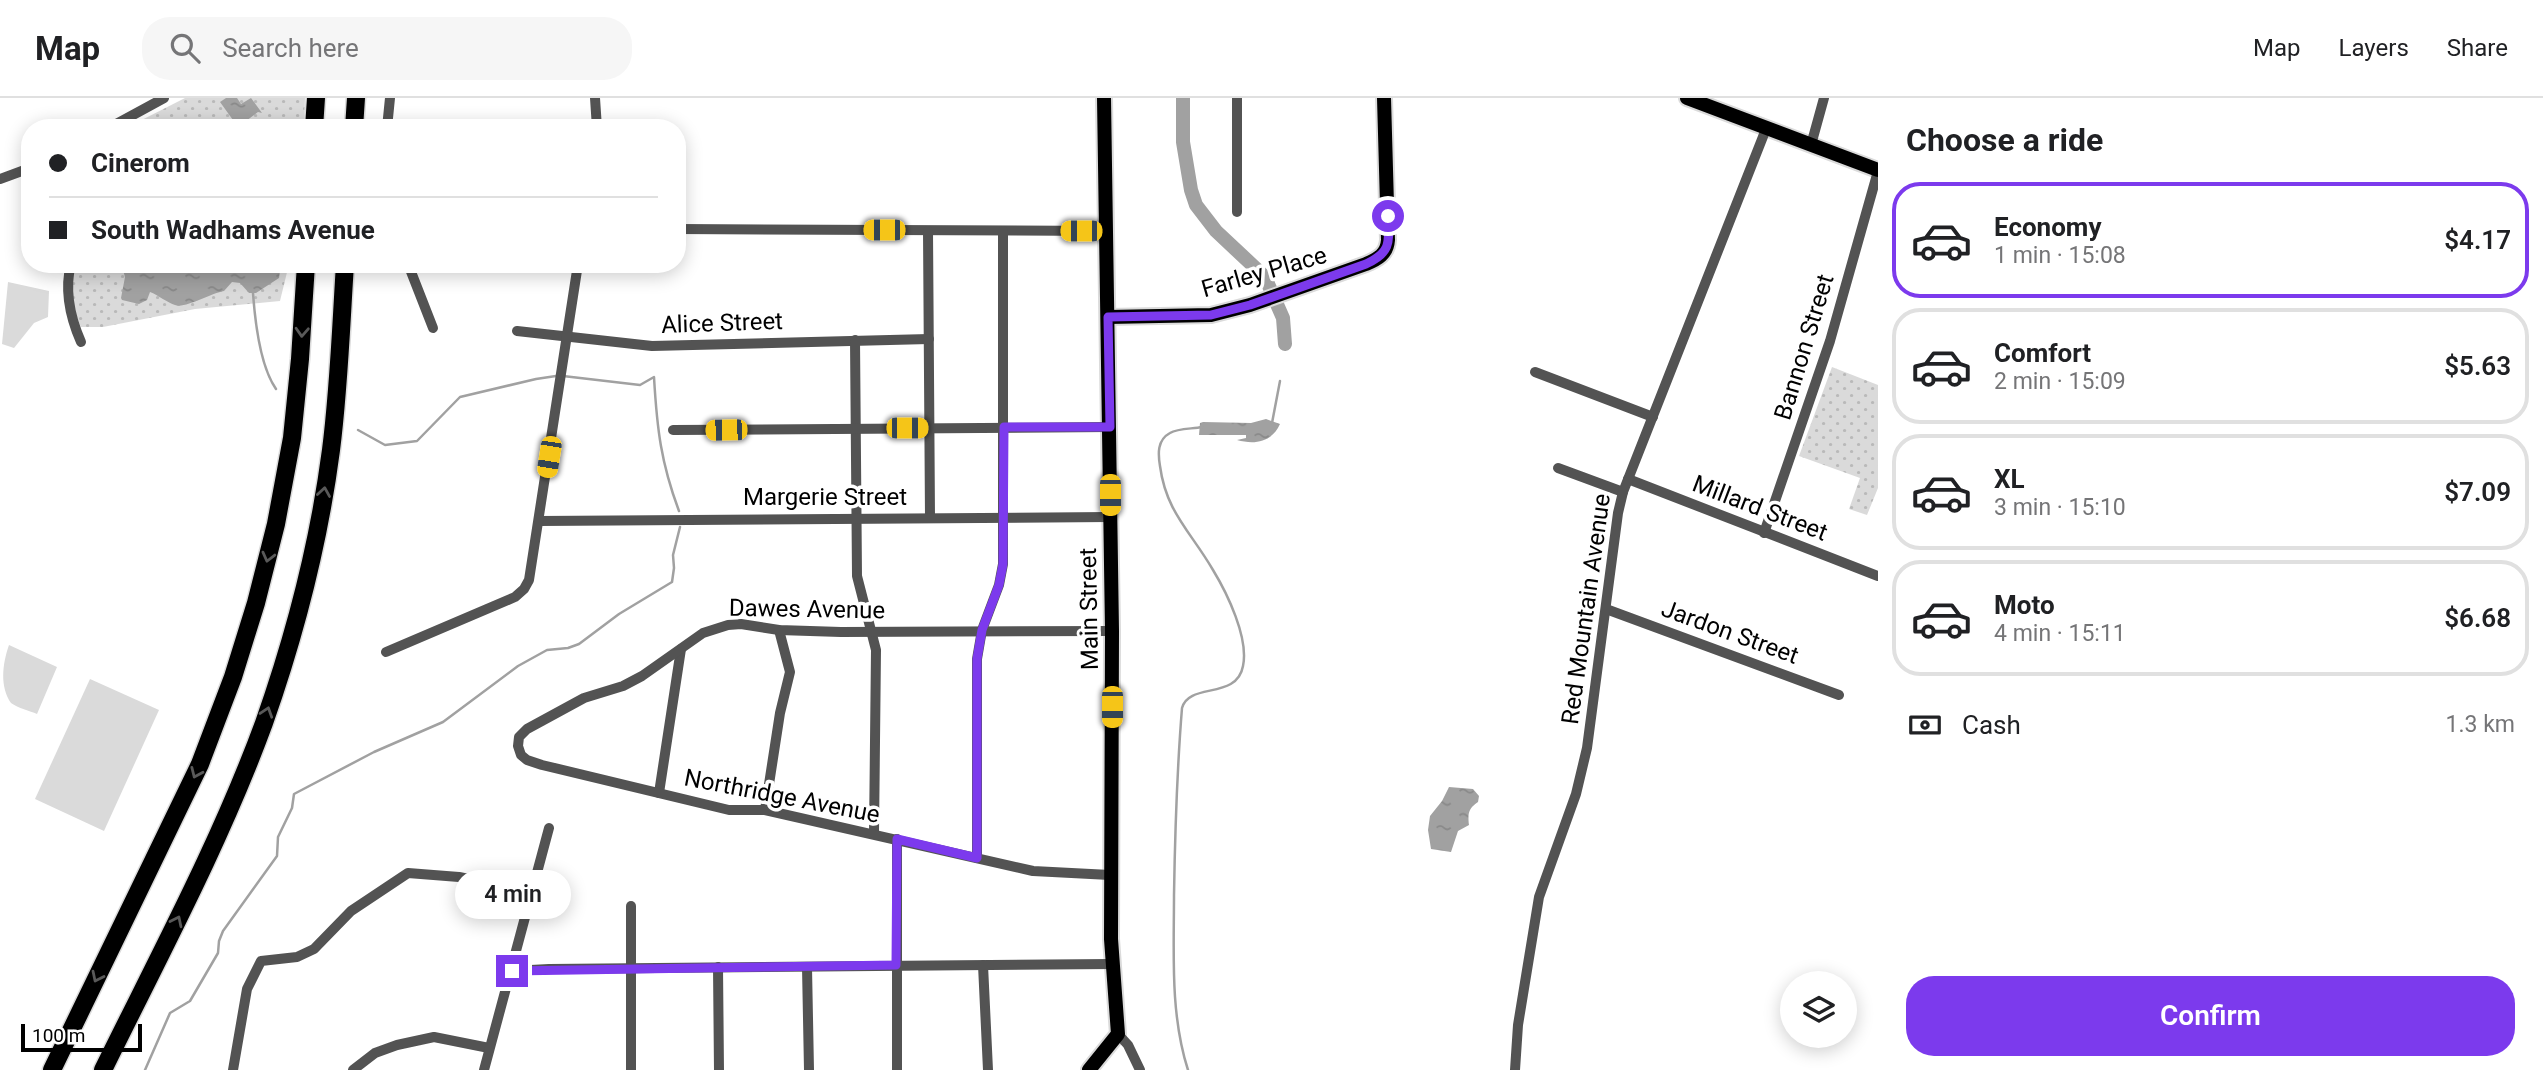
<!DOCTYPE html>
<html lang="en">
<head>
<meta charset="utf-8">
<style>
	body { margin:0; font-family:Roboto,sans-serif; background:#f6f6f6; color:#202124; height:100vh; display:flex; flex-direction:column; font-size:26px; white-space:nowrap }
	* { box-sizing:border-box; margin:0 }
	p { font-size:23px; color:#757577 }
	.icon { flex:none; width:38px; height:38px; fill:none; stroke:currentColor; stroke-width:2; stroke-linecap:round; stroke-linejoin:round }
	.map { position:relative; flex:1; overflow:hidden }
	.side { display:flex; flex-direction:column; background:#fff; width:665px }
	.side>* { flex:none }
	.hud { position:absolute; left:21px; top:21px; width:665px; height:154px; border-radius:28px; box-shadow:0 4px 18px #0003; display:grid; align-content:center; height:154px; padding:0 28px; background:#fff }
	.tools { position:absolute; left:1780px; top:873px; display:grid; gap:14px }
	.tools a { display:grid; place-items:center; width:77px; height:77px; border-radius:50%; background:#fff; box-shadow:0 4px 18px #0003; font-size:35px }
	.scale { position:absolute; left:21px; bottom:18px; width:121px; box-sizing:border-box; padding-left:7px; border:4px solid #000; border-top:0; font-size:19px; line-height:24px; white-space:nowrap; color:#000; -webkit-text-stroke:5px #fff; paint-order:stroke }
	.end { position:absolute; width:32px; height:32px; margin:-16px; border:9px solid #7c3aed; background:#fff; box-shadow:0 0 0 4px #fff }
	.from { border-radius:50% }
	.bubble { position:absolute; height:49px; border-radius:24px; background:#fff; box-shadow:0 4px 18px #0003; font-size:23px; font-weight:600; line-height:49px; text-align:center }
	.car { position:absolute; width:21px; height:42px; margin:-21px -10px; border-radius:9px; box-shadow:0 0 5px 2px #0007; background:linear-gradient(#f5c518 24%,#345 0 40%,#f5c518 0 76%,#345 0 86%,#f5c518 0) }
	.hud b { display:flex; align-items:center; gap:24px; height:66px; font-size:26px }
	.hud b+b { border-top:2px solid #e0e0e0 }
	.hud i { width:18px; height:18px; background:#202124 }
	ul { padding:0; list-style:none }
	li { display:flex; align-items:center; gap:21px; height:116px; margin:0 14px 10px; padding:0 14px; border:4px solid #e0e0e0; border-radius:28px }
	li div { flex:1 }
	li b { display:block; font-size:26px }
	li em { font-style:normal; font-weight:600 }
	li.on { border-color:#7c3aed }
	li>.icon { width:63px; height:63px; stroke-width:1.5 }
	h2 { padding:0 28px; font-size:32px; line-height:84px }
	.pay { display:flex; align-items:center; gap:18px; height:77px; padding:0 28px; font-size:26px }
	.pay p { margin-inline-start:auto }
	.primary-button { display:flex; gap:14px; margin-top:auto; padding:14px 28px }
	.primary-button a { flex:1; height:80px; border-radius:28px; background:#7c3aed; color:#fff; font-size:28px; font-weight:600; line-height:80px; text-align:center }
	header { display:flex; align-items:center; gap:42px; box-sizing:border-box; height:98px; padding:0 35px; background:#fff; border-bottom:2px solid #e0e0e0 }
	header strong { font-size:33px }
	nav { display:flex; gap:38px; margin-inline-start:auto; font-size:24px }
	.search { width:490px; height:63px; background:#f6f6f6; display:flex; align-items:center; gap:18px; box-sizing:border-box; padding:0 24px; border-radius:28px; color:#757577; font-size:26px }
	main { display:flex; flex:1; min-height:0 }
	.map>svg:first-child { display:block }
	.grass { fill:url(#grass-dots) }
	.garden { fill:#dadada }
	.water { fill:url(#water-ripples) }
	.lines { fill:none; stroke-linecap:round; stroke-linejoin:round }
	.stream { stroke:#a1a1a1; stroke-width:2.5 }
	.river { stroke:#a1a1a1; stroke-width:14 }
	.major-casing { stroke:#dbdbdb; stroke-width:18 }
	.highway-casing { stroke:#dbdbdb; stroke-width:21 }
	.minor { stroke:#535353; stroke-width:10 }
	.major { stroke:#000; stroke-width:14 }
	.highway { stroke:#000; stroke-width:18 }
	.oneway { stroke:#595959 }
	.route { stroke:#7c3aed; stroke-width:9 }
	.labels { text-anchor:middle; stroke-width:7; stroke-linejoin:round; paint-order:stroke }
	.street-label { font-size:24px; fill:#000; stroke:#fff }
</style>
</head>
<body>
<header>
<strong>Map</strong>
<div class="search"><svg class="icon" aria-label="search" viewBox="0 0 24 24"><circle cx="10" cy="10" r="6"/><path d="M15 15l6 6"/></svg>Search here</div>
<nav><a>Map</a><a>Layers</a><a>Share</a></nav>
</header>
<main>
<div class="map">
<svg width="1878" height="972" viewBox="0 0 1878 972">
	<defs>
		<pattern id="grass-dots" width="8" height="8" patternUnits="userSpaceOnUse" patternTransform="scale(1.75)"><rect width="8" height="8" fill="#dadada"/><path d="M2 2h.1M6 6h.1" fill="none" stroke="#b9b9b9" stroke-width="1.8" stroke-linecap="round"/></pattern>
		<pattern id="water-ripples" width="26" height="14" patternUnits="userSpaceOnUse" patternTransform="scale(1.75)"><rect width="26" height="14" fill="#a1a1a1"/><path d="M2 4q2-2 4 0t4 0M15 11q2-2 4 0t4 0" fill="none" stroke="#898989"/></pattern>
	</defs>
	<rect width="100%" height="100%" fill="#fff"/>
	<!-- grass -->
	<g class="grass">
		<path d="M185,0h120l-1,30h-178z"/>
		<path d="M75,166h214l-9,37 -85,8 -92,18h-22c-11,-24 -9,-36 -6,-63z"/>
		<path d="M1832,269l46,18v103l-11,27 -18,-6 11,-31 -61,-22z"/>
	</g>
	<!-- garden -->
	<g class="garden">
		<path d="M8,184l41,9 -1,26 -14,6 -20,25 -12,-4z"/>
		<path d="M9,547l48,22 -20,47c-7,-3 -19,-6 -26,-11 -11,-16 -9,-38 -2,-58z"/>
		<path d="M90,581l69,31 -55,121 -69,-32z"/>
	</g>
	<!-- water -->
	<g class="water">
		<path d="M226,0h11l4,6 10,-6 11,15 -4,-1 -20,15 -18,-25z"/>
		<path d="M134,166h147l-2,14 -23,15h-7l-9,-10 -8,-1 -8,9c-13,2 -39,18 -49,14 -7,-2 -17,-10 -25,-13l-3,8 -8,4 -17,-4 -1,-2 4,-21 -2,-7h5z"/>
		<path d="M1266,321l14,5c-8,18 -25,21 -43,16l9,-2v-3h-47l1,-12 3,-1 48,1z"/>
		<path d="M1449,689l24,2 6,7 -1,6c-10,7 -10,11 -9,23l-11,6 -7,21 -20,-3 -3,-19 2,-14 12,-15z"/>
	</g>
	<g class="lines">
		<!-- stream -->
		<g class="stream">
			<path d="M253,195c2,28 7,73 23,96"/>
			<path d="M563,278l77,9 14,-8c3,52 7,86 25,134"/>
			<path d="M1272,325l8,-42"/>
			<path d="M358,332l27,15 32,-4 43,-44 76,-18 20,-3"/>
			<path d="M145,972l25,-57 20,-12 28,-48 1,-12 4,-10 54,-75 1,-19 14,-29 2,-14 80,-42 69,-30 75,-56 29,-16 21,-2 11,-4 40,-30 53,-32 2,-14 -1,-13 7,-28"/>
			<path d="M1188,972c-18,-56 -14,-117 -14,-175 1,-63 3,-125 8,-187 7,-26 55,-8 61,-42 6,-28 -16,-73 -30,-96 -22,-38 -47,-58 -53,-104 -2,-12 -3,-26 10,-33 8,-5 23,-4 32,-6"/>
		</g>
		<!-- river -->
		<path class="river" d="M1183,0v44l8,48 5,15 20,26 49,46 18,41 2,26"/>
		<defs>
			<g id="major">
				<path d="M1687,0l191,72"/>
				<path d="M1108,219l103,-2 39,-10 116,-41c12,-5 21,-10 22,-24l-4,-142"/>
				<path d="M1089,972l29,-36 -7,-95 1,-308 -8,-533"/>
			</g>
			<g id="highway">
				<path d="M314,30l2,-30"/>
				<path d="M354,30l2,-30"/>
				<path d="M52,972l148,-306 33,-87 23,-74 20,-79 16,-86 8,-79 6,-95"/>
				<path d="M103,972c56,-114 117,-227 161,-347 31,-88 55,-181 67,-273 8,-62 10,-124 14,-186"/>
			</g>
		</defs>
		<!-- major casing -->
		<use href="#major" class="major-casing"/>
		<!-- highway casing -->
		<use href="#highway" class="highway-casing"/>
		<!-- minor -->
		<g class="minor">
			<path d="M595,0l2,30"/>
			<path d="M1237,0v114"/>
			<path d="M109,30l55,-30"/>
			<path d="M387,30l3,-30"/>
			<path d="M1811,47l13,-47"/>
			<path d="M0,81l30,-11"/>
			<path d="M677,131l430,2"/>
			<path d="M928,133l2,287"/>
			<path d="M71,166c-7,27 -1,53 10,78"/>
			<path d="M408,166l25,64"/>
			<path d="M517,233l135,15 277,-7"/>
			<path d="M855,242l2,236 19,74 -2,184"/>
			<path d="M1535,274l118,45"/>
			<path d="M673,332l437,-3"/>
			<path d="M1558,370l65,24"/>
			<path d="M1628,381l250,97"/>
			<path d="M539,423l571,-4"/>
			<path d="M1764,435l66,-192 48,-170"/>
			<path d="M1606,511l233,86"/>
			<path d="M386,554l129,-55 9,-8 5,-9 49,-316"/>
			<path d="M659,695l22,-144"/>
			<path d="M765,712l15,-97 10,-41 -11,-42"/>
			<path d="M977,760v-199l5,-29 17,-45 4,-21v-333"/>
			<path d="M1110,777l-77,-4 -268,-61h-36l-187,-45 -15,-5 -6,-5 -3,-9 1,-9 8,-8 57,-31 39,-12 19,-10 61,-43 25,-8 13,-1 38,6 62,2 271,-1"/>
			<path d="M631,808v164"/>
			<path d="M983,867l5,105"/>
			<path d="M718,869l1,103"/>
			<path d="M807,869l2,103"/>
			<path d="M512,873l37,-2 563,-5"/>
			<path d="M1118,936l10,11 12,25"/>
			<path d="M233,972l14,-81 14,-28 36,-4 17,-8 37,-38 57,-38 51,4 73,15"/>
			<path d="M353,972l22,-17 22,-8 37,-8 55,11"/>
			<path d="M484,972l65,-242"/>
			<path d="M897,972v-231"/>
			<path d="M1515,972l3,-45 21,-128 37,-103 11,-46 31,-235 5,-21 143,-363"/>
		</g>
		<!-- major -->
		<use href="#major" class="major"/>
		<!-- highway -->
		<use href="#highway" class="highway"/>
	</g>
	<!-- one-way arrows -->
	<defs><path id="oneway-chevron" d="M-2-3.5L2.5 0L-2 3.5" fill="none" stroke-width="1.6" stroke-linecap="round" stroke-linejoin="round" transform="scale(1.75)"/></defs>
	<g class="oneway">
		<use href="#oneway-chevron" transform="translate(302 234) rotate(93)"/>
		<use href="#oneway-chevron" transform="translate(324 394) rotate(-81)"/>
		<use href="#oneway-chevron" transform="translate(268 459) rotate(104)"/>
		<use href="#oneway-chevron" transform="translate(267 614) rotate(-72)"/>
		<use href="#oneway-chevron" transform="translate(196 675) rotate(114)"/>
		<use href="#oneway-chevron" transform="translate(177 823) rotate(-64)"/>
		<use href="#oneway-chevron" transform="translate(97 879) rotate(116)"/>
	</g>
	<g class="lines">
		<!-- route -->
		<path class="route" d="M512,873l384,-6 1,-126 80,19v-199l5,-29 17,-45 4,-21 1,-137h106l-2,-110 103,-2 39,-10 116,-41c26,-12 23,-22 22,-48"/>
	</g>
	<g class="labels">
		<!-- street labels -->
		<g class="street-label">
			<text transform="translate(1264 174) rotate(-16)" y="8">Farley Place</text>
			<text transform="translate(722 225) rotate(-2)" y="8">Alice Street</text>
			<text transform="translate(1804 249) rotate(-73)" y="8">Bannon Street</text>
			<text x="825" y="407">Margerie Street</text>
			<text transform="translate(1760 410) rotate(21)" y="8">Millard Street</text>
			<text transform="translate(807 511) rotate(1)" y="8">Dawes Avenue</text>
			<text transform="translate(1089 511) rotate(-91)" y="8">Main Street</text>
			<text transform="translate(1586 511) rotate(-82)" y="8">Red Mountain Avenue</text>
			<text transform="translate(1730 534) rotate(20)" y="8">Jardon Street</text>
			<text transform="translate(782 698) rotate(11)" y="8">Northridge Avenue</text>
		</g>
	</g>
</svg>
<div class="tools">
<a><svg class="icon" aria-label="layers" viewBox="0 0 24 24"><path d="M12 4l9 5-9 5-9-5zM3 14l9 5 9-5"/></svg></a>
</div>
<div class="scale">100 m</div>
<i class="end from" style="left:1388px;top:118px"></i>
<i class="end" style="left:512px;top:873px"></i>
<div class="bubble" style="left:455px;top:772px;width:116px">4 min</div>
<i class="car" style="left:884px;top:132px;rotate:270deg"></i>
<i class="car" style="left:1081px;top:133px;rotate:270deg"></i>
<i class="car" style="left:907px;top:330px;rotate:90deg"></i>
<i class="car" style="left:726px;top:332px;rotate:269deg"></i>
<i class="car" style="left:549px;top:359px;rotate:189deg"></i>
<i class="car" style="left:1110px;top:397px;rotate:180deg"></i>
<i class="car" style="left:1112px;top:609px;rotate:180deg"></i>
<div class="hud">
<b><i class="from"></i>Cinerom</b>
<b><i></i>South Wadhams Avenue</b>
</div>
</div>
<section class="side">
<h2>Choose a ride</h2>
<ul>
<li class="on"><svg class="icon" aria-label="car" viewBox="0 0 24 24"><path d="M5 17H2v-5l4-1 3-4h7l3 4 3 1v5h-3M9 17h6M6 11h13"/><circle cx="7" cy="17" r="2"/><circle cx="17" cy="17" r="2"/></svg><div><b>Economy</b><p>1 min · 15:08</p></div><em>$4.17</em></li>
<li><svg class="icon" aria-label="car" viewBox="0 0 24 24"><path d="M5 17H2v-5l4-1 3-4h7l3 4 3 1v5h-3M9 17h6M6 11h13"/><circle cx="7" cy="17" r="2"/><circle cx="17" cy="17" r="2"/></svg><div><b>Comfort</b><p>2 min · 15:09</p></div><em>$5.63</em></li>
<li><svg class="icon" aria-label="car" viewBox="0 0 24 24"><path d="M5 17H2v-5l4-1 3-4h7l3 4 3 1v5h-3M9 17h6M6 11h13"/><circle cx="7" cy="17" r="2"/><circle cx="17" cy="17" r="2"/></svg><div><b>XL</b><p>3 min · 15:10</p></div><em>$7.09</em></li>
<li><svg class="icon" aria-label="car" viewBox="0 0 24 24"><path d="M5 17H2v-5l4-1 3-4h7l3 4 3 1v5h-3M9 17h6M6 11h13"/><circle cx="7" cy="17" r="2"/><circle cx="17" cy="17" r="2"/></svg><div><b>Moto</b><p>4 min · 15:11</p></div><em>$6.68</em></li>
</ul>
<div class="pay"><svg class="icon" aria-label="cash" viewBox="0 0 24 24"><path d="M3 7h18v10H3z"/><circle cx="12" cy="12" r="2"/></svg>Cash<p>1.3 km</p></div>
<div class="primary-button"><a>Confirm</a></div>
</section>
</main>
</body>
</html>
